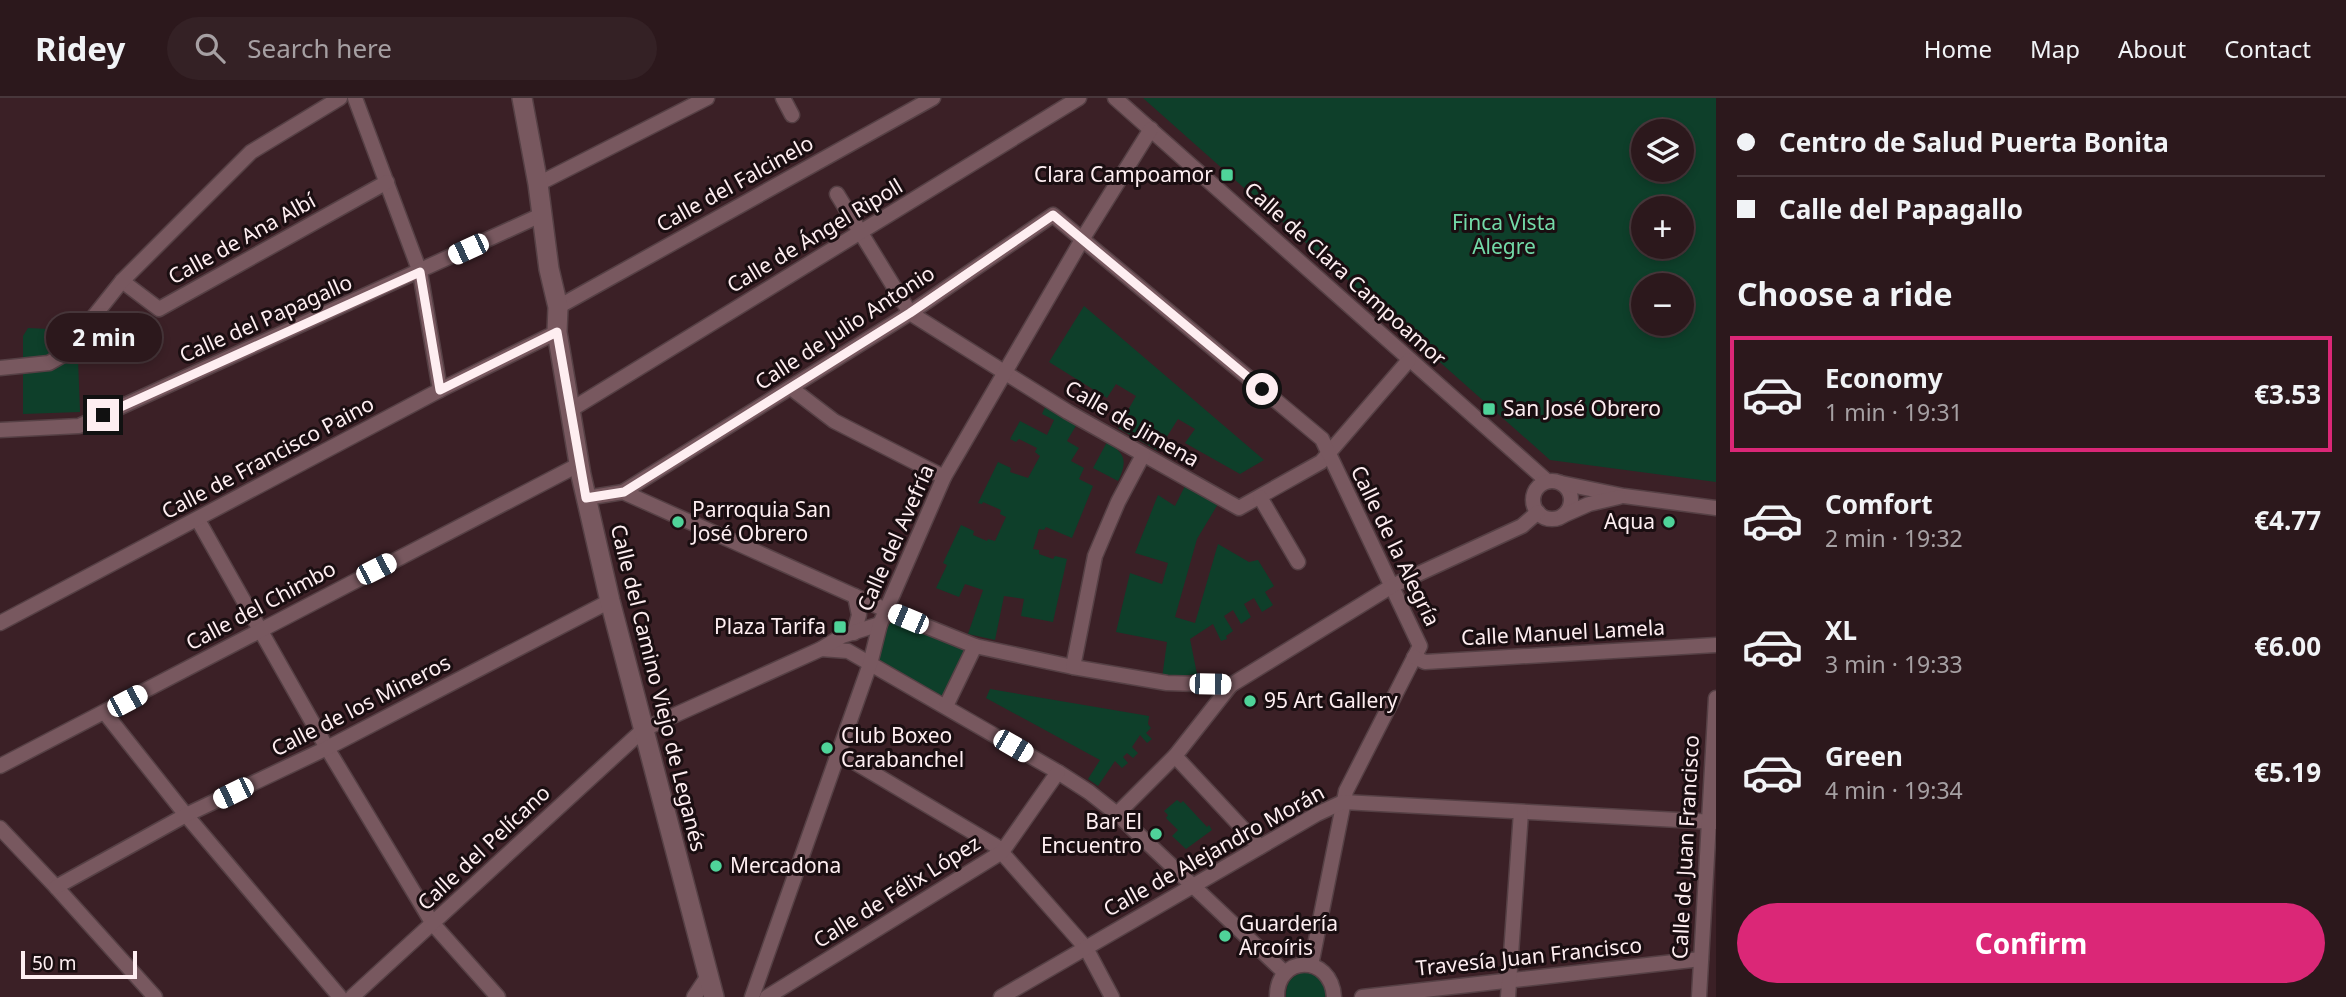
<!DOCTYPE html>
<html lang="en">
<head>
<meta charset="utf-8">
<style>
	body { margin:0; font-family:"Noto Sans",sans-serif; background:#342125; color:#f1f3f6; height:100vh; display:flex; flex-direction:column; font-size:26px; white-space:nowrap }
	* { box-sizing:border-box; margin:0 }
	p { font-size:23px; color:#a6a0a3 }
	.icon { flex:none; width:38px; height:38px; fill:none; stroke:currentColor; stroke-width:2; stroke-linecap:round; stroke-linejoin:round }
	.map { position:relative; flex:1; overflow:hidden }
	.panel { display:flex; flex-direction:column; background:#2c181c; width:630px }
	.panel>* { flex:none }
	.top-card { display:grid; align-content:center; height:154px; padding:0 21px; background:#2c181c }
	.fabs { position:absolute; left:1631px; top:21px; display:grid; gap:14px }
	.fabs a { display:grid; place-items:center; width:63px; height:63px; border-radius:50%; background:#2c181c; box-shadow:0 4px 10px #0003,0 0 0 2px #48373b; font-size:35px }
	.scale { position:absolute; left:21px; bottom:18px; width:116px; box-sizing:border-box; padding-left:7px; border:4px solid #feeef1; border-top:0; font-size:19px; line-height:24px; white-space:nowrap; color:#feeef1; -webkit-text-stroke:5px #1a0e11; paint-order:stroke }
	.end { position:absolute; width:32px; height:32px; margin:-16px; border:9px solid #feeef1; background:#111; box-shadow:0 0 0 4px #111 }
	.from { border-radius:50% }
	.bubble { position:absolute; height:49px; border-radius:24px; background:#2c181c; box-shadow:0 4px 10px #0003,0 0 0 2px #48373b; font-size:23px; font-weight:700; line-height:49px; text-align:center }
	.car { position:absolute; width:21px; height:42px; margin:-21px -10px; border-radius:9px; box-shadow:0 0 5px 2px #0007; background:linear-gradient(#fff 24%,#345 0 40%,#fff 0 76%,#345 0 86%,#fff 0) }
	.top-card b { display:flex; align-items:center; gap:24px; height:66px; font-size:26px }
	.top-card b+b { border-top:2px solid #48373b }
	.top-card i { width:18px; height:18px; background:#f1f3f6 }
	ul { padding:0; list-style:none }
	li { display:flex; align-items:center; gap:21px; height:116px; margin:0 14px 10px; padding:0 7px; border:4px solid transparent; border-radius:0px }
	li div { flex:1 }
	li b { display:block; font-size:26px }
	li em { font-style:normal; font-weight:700 }
	li.selected { border-color:#db2777 }
	li>.icon { width:63px; height:63px; stroke-width:1.5 }
	h2 { padding:0 21px; font-size:32px; line-height:84px }
	.button { display:flex; gap:14px; margin-top:auto; padding:14px 21px }
	.button a { flex:1; height:80px; border-radius:42px; background:#db2777; color:#fff; font-size:28px; font-weight:700; line-height:80px; text-align:center }
	header { display:flex; align-items:center; gap:42px; box-sizing:border-box; height:98px; padding:0 35px; background:#2c181c; border-bottom:2px solid #48373b }
	header strong { font-size:33px }
	nav { display:flex; gap:38px; margin-inline-start:auto; font-size:24px }
	.search { width:490px; height:63px; background:#342125; display:flex; align-items:center; gap:18px; box-sizing:border-box; padding:0 24px; border-radius:38px; color:#a6a0a3; font-size:26px }
	main { display:flex; flex:1; min-height:0 }
	.map>svg:first-child { display:block }
	.green { fill:#0e3f2a; fill-rule:evenodd }
	.lines { fill:none; stroke-linecap:round; stroke-linejoin:round }
	.street-casing { stroke:#564045; stroke-width:17 }
	.secondary-casing { stroke:#564045; stroke-width:22 }
	.street { stroke:#78585f; stroke-width:14 }
	.secondary { stroke:#78585f; stroke-width:19 }
	.route { stroke:#feeef1; stroke-width:9 }
	.poi-dot { fill:#4fd399; stroke:#1a0e11; stroke-width:2.5 }
	.labels { text-anchor:middle; stroke-width:6; stroke-linejoin:round; paint-order:stroke }
	.poi-label { font-size:21px; fill:#feeef1; stroke:#1a0e11; text-anchor:start }
	.street-label { font-size:21px; fill:#feeef1; stroke:#1a0e11 }
	.park-label { font-size:21px; fill:#73dba8; stroke:#1a0e11 }
</style>
</head>
<body>
<header>
<strong>Ridey</strong>
<div class="search"><svg class="icon" aria-label="search" viewBox="0 0 24 24"><circle cx="10" cy="10" r="6"/><path d="M15 15l6 6"/></svg>Search here</div>
<nav><a>Home</a><a>Map</a><a>About</a><a>Contact</a></nav>
</header>
<main>
<div class="map">
<svg width="1716" height="899" viewBox="0 0 1716 899">
	<rect width="100%" height="100%" fill="#3b2026"/>
	<!-- green -->
	<g class="green">
		<path d="M1143,0h573v384l-166,-22zM1643,33h39v39h-39zM1643,110h39v39h-39zM1643,187h39v39h-39z"/>
		<path d="M1084,208l180,154 -24,14 -55,-31 10,-14 -17,-10 -20,32 -40,-23 18,-32 -20,-12 -9,14 -58,-36z"/>
		<path d="M28,230l42,2 8,29 2,53 -57,2v-78z"/>
		<path d="M1045,309l32,17 -10,17 12,7 -8,13 13,7 -5,11 14,7 -21,52 -26,-11 -2,3 -5,-1 -6,20 6,1v4l14,5 2,-3 12,3 -14,63 -32,-6 3,-17 -20,-3 -9,44 -27,-6 15,-44 -18,-6 -6,13 -23,-9 11,-23 -4,-2 18,-38 13,6 -1,4 14,6 1,-2 7,2 11,-24 -6,-3 1,-4 -18,-8 -1,2 -4,-1 20,-41 13,6 -1,4 18,6 12,-22 -5,-4 2,-4 -18,-9 -3,3 -6,-3 10,-18 27,14 7,-15 -12,-6z"/>
		<path d="M1107,344c18,11 21,19 11,39l-25,-13z"/>
		<path d="M1188,382l33,19 -24,40 -22,78 20,6 23,-79 31,18 9,-2 16,26 -9,6 8,13 -11,7 -8,-14 -10,6 7,13 -10,7 -8,-14 -9,6 9,15 -7,5 1,3 -6,2 -8,-17 -23,15 7,35 -35,4 5,-36 -51,-10 14,-59 32,11 6,-21 -33,-10 23,-58 17,11z"/>
		<path d="M897,521l71,28 -22,54 -72,-40 11,-34z"/>
		<path d="M990,591l159,27 -1,8 3,4 -5,5 6,6 -5,4 -7,-8 -8,12 6,6 -5,5 -6,-5 -4,4 5,6 -6,5 -7,-7 -17,25 -10,-7 12,-19 -114,-62z"/>
		<path d="M1177,702l4,3 2,-2 24,26 2,-2 3,5 -26,19 -14,-13 6,-6 -12,-12 2,-3 -4,-4z"/>
		<path d="M1303,874c14,2 25,10 22,25h-39c0,-14 4,-20 17,-25z"/>
	</g>
	<g class="lines">
		<defs>
			<g id="street">
				<path d="M355,0l65,174 20,118"/>
				<path d="M783,0l9,17"/>
				<path d="M1115,0l432,383"/>
				<path d="M538,86l169,-86"/>
				<path d="M837,96l73,119 158,99 171,96 82,-46 88,-102"/>
				<path d="M122,183l37,28 228,-127"/>
				<path d="M558,209l375,-209"/>
				<path d="M0,270l49,-5 14,-8 59,-74 129,-129 89,-54"/>
				<path d="M791,290l43,33 110,56"/>
				<path d="M572,311l507,-311"/>
				<path d="M0,332l79,-4 462,-211"/>
				<circle cx="1552" cy="402" r="19"/>
				<path d="M1561,385l63,13 92,12"/>
				<path d="M623,394l287,-179 143,-98 269,224 98,207 -74,145 -35,174"/>
				<path d="M1260,399l38,65"/>
				<path d="M586,400l37,-6 263,118 89,36 98,21 94,16 64,2 161,-99 130,-60 16,-14"/>
				<path d="M1564,417l25,-11 30,-7"/>
				<path d="M198,422l129,228 106,176 65,73"/>
				<path d="M0,525l440,-233 117,-58"/>
				<path d="M854,535l5,-18 -4,-19"/>
				<path d="M821,551l27,2 210,121 31,20 28,22 168,159"/>
				<path d="M1414,559l11,5 291,-17"/>
				<path d="M1073,569l22,-111 23,-54 25,-47"/>
				<path d="M946,608l29,-60"/>
				<path d="M105,615l81,102 154,182"/>
				<path d="M839,655l157,93 90,102 26,49"/>
				<path d="M1175,658l85,91"/>
				<path d="M0,668l580,-302"/>
				<path d="M1117,716l58,-58 56,-71"/>
				<path d="M0,730l56,59 99,110"/>
				<path d="M56,789l130,-72 141,-67 283,-147"/>
				<path d="M352,899l292,-268 177,-80 21,-13 38,-12"/>
				<path d="M694,899l14,-21"/>
				<path d="M752,899l118,-333 10,-40 64,-147 139,-239 68,-109"/>
				<path d="M767,899l235,-145 56,-80"/>
				<path d="M1001,899l316,-183 26,-12 373,20"/>
				<path d="M1277,899c-1,-42 54,-44 57,0"/>
				<path d="M1362,899l339,-38"/>
				<path d="M1508,899l13,-185"/>
				<path d="M1699,899l17,-299"/>
			</g>
			<path id="secondary" d="M522,0l16,86 11,85 9,38 -1,25 24,143 29,126 104,396"/>
		</defs>
		<!-- street casing -->
		<use href="#street" class="street-casing"/>
		<!-- secondary casing -->
		<use href="#secondary" class="secondary-casing"/>
		<!-- street -->
		<use href="#street" class="street"/>
		<!-- secondary -->
		<use href="#secondary" class="secondary"/>
	</g>
	<g class="lines">
		<!-- route -->
		<path class="route" d="M103,317l317,-143 20,118 117,-58 29,166 38,-6 286,-179 143,-98 209,174"/>
	</g>
	<!-- markers -->
	<g class="poi-dot">
		<rect x="1220" y="70" width="14" height="14" rx="3.5"/>
		<rect x="1482" y="304" width="14" height="14" rx="3.5"/>
		<circle cx="678" cy="424" r="7"/>
		<circle cx="1669" cy="424" r="7"/>
		<rect x="833" y="522" width="14" height="14" rx="3.5"/>
		<circle cx="1250" cy="603" r="7"/>
		<circle cx="827" cy="650" r="7"/>
		<circle cx="1156" cy="736" r="7"/>
		<circle cx="716" cy="768" r="7"/>
		<circle cx="1225" cy="838" r="7"/>
	</g>
	<g class="labels">
		<!-- poi labels -->
		<g class="poi-label">
			<text x="1213" y="84" text-anchor="end">Clara Campoamor</text>
			<text x="1503" y="318">San José Obrero</text>
			<text x="692" y="419">Parroquia San<tspan x="692" dy="24">José Obrero</tspan></text>
			<text x="1655" y="431" text-anchor="end">Aqua</text>
			<text x="826" y="536" text-anchor="end">Plaza Tarifa</text>
			<text x="1264" y="610">95 Art Gallery</text>
			<text x="841" y="645">Club Boxeo<tspan x="841" dy="24">Carabanchel</tspan></text>
			<text x="1142" y="731" text-anchor="end">Bar El<tspan x="1142" dy="24">Encuentro</tspan></text>
			<text x="730" y="775">Mercadona</text>
			<text x="1239" y="833">Guardería<tspan x="1239" dy="24">Arcoíris</tspan></text>
		</g>
		<!-- street labels -->
		<g class="street-label">
			<text transform="translate(735 86) rotate(-29)" y="7">Calle del Falcinelo</text>
			<text transform="translate(815 138) rotate(-31)" y="7">Calle de Ángel Ripoll</text>
			<text transform="translate(242 141) rotate(-29)" y="7">Calle de Ana Albí</text>
			<text transform="translate(1345 176) rotate(42)" y="7">Calle de Clara Campoamor</text>
			<text transform="translate(266 221) rotate(-24)" y="7">Calle del Papagallo</text>
			<text transform="translate(845 230) rotate(-33)" y="7">Calle de Julio Antonio</text>
			<text transform="translate(1132 326) rotate(30)" y="7">Calle de Jimena</text>
			<text transform="translate(268 360) rotate(-28)" y="7">Calle de Francisco Paino</text>
			<text transform="translate(896 440) rotate(-66)" y="7">Calle del Avefría</text>
			<text transform="translate(1395 448) rotate(64)" y="7">Calle de la Alegría</text>
			<text transform="translate(261 508) rotate(-28)" y="7">Calle del Chimbo</text>
			<text transform="translate(1563 535) rotate(-3)" y="7">Calle Manuel Lamela</text>
			<text transform="translate(658 590) rotate(76)" y="7">Calle del Camino Viejo de Leganés</text>
			<text transform="translate(361 608) rotate(-27)" y="7">Calle de los Mineros</text>
			<text transform="translate(1686 749) rotate(-87)" y="7">Calle de Juan Francisco</text>
			<text transform="translate(484 750) rotate(-43)" y="7">Calle del Pelícano</text>
			<text transform="translate(1214 753) rotate(-29)" y="7">Calle de Alejandro Morán</text>
			<text transform="translate(897 794) rotate(-32)" y="7">Calle de Félix López</text>
			<text transform="translate(1529 859) rotate(-6)" y="7">Travesía Juan Francisco</text>
		</g>
		<!-- park labels -->
		<g class="park-label">
			<text x="1504" y="132">Finca Vista<tspan x="1504" dy="24">Alegre</tspan></text>
		</g>
	</g>
</svg>
<div class="fabs">
<a><svg class="icon" aria-label="layers" viewBox="0 0 24 24"><path d="M12 4l9 5-9 5-9-5zM3 14l9 5 9-5"/></svg></a>
<a>+</a>
<a>−</a>
</div>
<div class="scale">50 m</div>
<i class="end from" style="left:1262px;top:291px"></i>
<i class="end" style="left:103px;top:317px"></i>
<div class="bubble" style="left:46px;top:215px;width:116px">2 min</div>
<i class="car" style="left:468px;top:151px;rotate:245deg"></i>
<i class="car" style="left:376px;top:471px;rotate:63deg"></i>
<i class="car" style="left:908px;top:521px;rotate:293deg"></i>
<i class="car" style="left:1210px;top:586px;rotate:91deg"></i>
<i class="car" style="left:127px;top:603px;rotate:62deg"></i>
<i class="car" style="left:1013px;top:648px;rotate:120deg"></i>
<i class="car" style="left:233px;top:695px;rotate:244deg"></i>
</div>
<section class="panel">
<div class="top-card">
<b><i class="from"></i>Centro de Salud Puerta Bonita</b>
<b><i></i>Calle del Papagallo</b>
</div>
<h2>Choose a ride</h2>
<ul>
<li class="selected"><svg class="icon" aria-label="car" viewBox="0 0 24 24"><path d="M5 17H2v-5l4-1 3-4h7l3 4 3 1v5h-3M9 17h6M6 11h13"/><circle cx="7" cy="17" r="2"/><circle cx="17" cy="17" r="2"/></svg><div><b>Economy</b><p>1 min · 19:31</p></div><em>€3.53</em></li>
<li><svg class="icon" aria-label="car" viewBox="0 0 24 24"><path d="M5 17H2v-5l4-1 3-4h7l3 4 3 1v5h-3M9 17h6M6 11h13"/><circle cx="7" cy="17" r="2"/><circle cx="17" cy="17" r="2"/></svg><div><b>Comfort</b><p>2 min · 19:32</p></div><em>€4.77</em></li>
<li><svg class="icon" aria-label="car" viewBox="0 0 24 24"><path d="M5 17H2v-5l4-1 3-4h7l3 4 3 1v5h-3M9 17h6M6 11h13"/><circle cx="7" cy="17" r="2"/><circle cx="17" cy="17" r="2"/></svg><div><b>XL</b><p>3 min · 19:33</p></div><em>€6.00</em></li>
<li><svg class="icon" aria-label="car" viewBox="0 0 24 24"><path d="M5 17H2v-5l4-1 3-4h7l3 4 3 1v5h-3M9 17h6M6 11h13"/><circle cx="7" cy="17" r="2"/><circle cx="17" cy="17" r="2"/></svg><div><b>Green</b><p>4 min · 19:34</p></div><em>€5.19</em></li>
</ul>
<div class="button"><a>Confirm</a></div>
</section>
</main>
</body>
</html>
